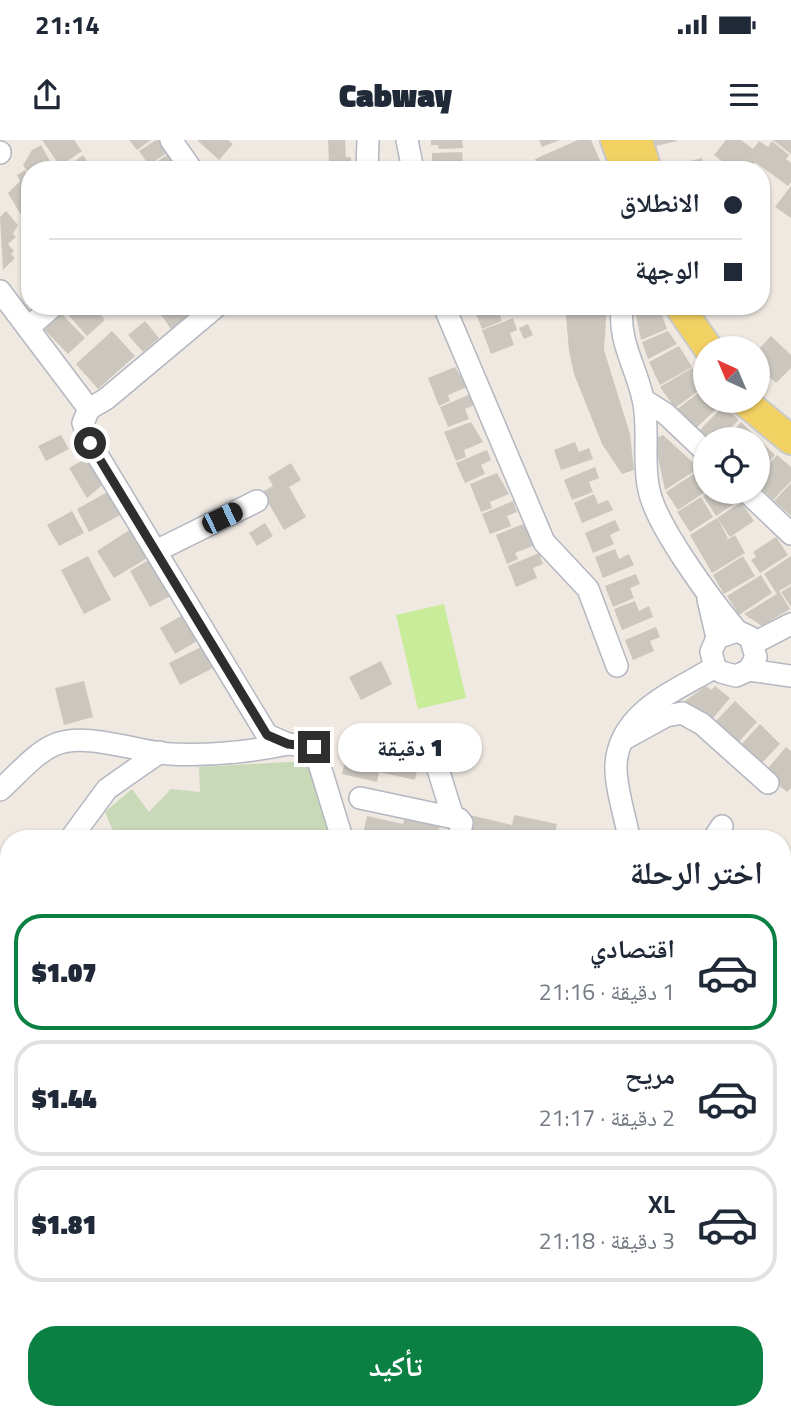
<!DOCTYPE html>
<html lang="ar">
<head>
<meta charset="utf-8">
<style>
	body { margin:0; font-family:"Titillium Web","Noto Naskh Arabic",sans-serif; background:#f2f2f3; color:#1f2937; direction:rtl; height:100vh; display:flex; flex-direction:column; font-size:26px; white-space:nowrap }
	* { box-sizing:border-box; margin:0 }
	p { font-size:23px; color:#747a83 }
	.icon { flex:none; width:38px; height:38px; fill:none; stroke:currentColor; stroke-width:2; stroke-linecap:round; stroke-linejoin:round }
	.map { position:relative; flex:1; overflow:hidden; direction:ltr }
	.panel { position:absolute; left:0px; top:690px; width:791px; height:590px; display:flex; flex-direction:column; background:#fff; border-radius:28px 28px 0 0; box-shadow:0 2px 5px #0004; direction:rtl }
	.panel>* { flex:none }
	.hud { position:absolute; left:21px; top:21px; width:749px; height:154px; border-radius:28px; box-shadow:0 2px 5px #0004; direction:rtl; display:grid; align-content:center; height:154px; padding:0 28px; background:#fff }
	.needle { width:46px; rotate:316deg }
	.buttons { position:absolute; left:693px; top:196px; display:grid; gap:14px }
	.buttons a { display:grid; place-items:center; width:77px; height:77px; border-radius:50%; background:#fff; box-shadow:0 2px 5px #0004; font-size:35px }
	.end { position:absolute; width:32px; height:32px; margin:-16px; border:9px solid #2e2e2e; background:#fff; box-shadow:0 0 0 4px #fff }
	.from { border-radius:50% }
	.bubble { position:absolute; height:49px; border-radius:24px; background:#fff; box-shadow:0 2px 5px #0004; font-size:23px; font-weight:800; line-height:49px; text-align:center; direction:rtl }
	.car { position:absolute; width:21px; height:42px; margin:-21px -10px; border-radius:9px; box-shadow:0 0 5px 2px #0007; background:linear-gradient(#222 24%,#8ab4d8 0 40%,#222 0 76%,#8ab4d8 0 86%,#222 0) }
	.hud b { display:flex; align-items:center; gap:24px; height:66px; font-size:26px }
	.hud b+b { border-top:2px solid #e0e1e3 }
	.hud i { width:18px; height:18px; background:#1f2937 }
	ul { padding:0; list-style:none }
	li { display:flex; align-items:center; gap:21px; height:116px; margin:0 14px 10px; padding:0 14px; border:4px solid #e0e1e3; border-radius:28px }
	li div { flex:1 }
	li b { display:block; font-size:26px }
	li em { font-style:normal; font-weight:800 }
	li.active { border-color:#0b8043 }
	li>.icon { width:63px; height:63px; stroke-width:1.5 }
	h2 { padding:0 28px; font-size:32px; line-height:84px }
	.action { display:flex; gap:14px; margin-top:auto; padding:14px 28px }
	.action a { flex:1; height:80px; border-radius:28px; background:#0b8043; color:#fff; font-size:28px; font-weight:800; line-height:80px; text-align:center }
	.status { display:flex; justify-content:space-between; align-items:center; height:49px; padding:0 35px; background:#fff; direction:ltr }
	.status svg { height:19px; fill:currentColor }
	header { display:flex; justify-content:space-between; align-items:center; height:91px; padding:0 28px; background:#fff; font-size:32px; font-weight:800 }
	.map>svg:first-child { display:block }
	.cemetery { fill:#c8d9b8 }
	.pitch { fill:#c9ec9a }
	.building { fill:#cbc7bf }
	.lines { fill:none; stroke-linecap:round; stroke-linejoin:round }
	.minor-casing { stroke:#b4b7c1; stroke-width:24 }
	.major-casing { stroke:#c9c9c9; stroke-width:32 }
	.minor { stroke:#fff; stroke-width:21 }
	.major { stroke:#f2d163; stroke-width:28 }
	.route { stroke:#2e2e2e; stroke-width:9 }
</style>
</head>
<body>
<div class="status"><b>21:14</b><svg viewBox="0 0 49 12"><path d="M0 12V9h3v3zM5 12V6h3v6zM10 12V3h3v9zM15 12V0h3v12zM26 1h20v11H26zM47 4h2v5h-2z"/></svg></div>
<header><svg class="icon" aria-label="menu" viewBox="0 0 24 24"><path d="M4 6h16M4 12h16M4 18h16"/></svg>Cabway<svg class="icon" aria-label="share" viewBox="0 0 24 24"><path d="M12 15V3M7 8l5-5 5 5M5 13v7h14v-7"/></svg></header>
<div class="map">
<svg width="791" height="1279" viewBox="0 0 791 1279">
	<rect width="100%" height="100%" fill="#efe9e1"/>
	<!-- cemetery -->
	<path class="cemetery" d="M307,621l23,77h-214l-11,-26 27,-23 17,23 22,-23 29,3 -1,-25z"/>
	<!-- pitch -->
	<path class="pitch" d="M444,464l22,94 -48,11 -22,-94z"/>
	<!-- building -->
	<g class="building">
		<path d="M42,0h32l8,11 -22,15z"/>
		<path d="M129,0h22l-14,10z"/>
		<path d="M156,0h8l7,10 -22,15 -10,-14z"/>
		<path d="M197,0h31l5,4 -14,16z"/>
		<path d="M328,0h17l1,17h5v6l-22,1z"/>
		<path d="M431,0h31l1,8 -24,1 -1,-4h-7z"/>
		<path d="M539,0h21l-18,7z"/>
		<path d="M578,0h13l13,30h-65l-4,-11z"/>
		<path d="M654,0h22l1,1 -21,5z"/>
		<path d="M726,0h15l12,9 6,-8 9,6 4,-6 17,14 -3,4 5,4v19l-3,4 -33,-24 -5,8 -11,-4 -6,4 -19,-15z"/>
		<path d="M773,0h18v14z"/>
		<path d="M41,5l14,25h-25v6l-7,-11 9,-15z"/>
		<path d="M462,12l1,12h-14l1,6h-18v-17z"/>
		<path d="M170,13l12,17h-31l-2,-3z"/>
		<path d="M83,15l10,15h-27l-1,-2z"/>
		<path d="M702,18l3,12h-39v-3z"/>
		<path d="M25,30l5,9v44l-3,2 -19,-32 12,-12 -3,-6z"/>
		<path d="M791,46v32l-16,-11z"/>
		<path d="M6,71l12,14 -5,9 3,3 -8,7 6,7 -3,3 4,4 -12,12 -3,-53z"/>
		<path d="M60,166h33l12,14 -18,16z"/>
		<path d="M155,166h44l-28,23z"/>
		<path d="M473,166h33l3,5 -9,4 2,6 -20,8z"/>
		<path d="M565,166h42l-3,44 26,84 4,36 -12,4 -20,-30 -28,-70 -5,-23z"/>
		<path d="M634,166h25l8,23 -26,11z"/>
		<path d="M57,169l28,29 -17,16 -28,-29z"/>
		<path d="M513,178l4,12 -7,3 4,12 -23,9 -9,-24z"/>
		<path d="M145,181l14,17 -16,14 -15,-17z"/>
		<path d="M528,184l5,11 -9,4 -5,-11z"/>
		<path d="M112,191l23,25 -37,33 -22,-25z"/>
		<path d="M668,191l9,13 -29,15 -6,-17z"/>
		<path d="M771,196l20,19v13l-15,15 -18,-17v-16z"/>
		<path d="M679,206l13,21 -32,18 -11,-23z"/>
		<path d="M455,227l12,20 -19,8 2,6 -11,5 -11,-28z"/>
		<path d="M692,228l13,18 -30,22 -15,-21z"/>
		<path d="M705,248v13l18,2 -28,26 -19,-19z"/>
		<path d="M471,254l4,11 -10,4 4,10 -21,8 -8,-20z"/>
		<path d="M724,265l15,15 -19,19h-12l-9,-8z"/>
		<path d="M471,282l12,20 -19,8 2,7 -10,4 -12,-29z"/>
		<path d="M741,282l34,33 -17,19v-35h-33z"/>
		<path d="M61,295l8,14 -23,12 -8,-15z"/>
		<path d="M663,295l36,33 -34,22 -11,-51z"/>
		<path d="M575,302l4,10 10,-4 4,11 -32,11 -7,-20z"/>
		<path d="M487,310l4,10 -10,5 4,9 -20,9 -9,-20z"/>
		<path d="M92,315l15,26 -20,17 -18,-30z"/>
		<path d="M777,315l14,12v14l-18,19 -15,-15v-9z"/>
		<path d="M291,323l10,17 -12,7 17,30 -22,13 -22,-38 11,-6 -5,-9z"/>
		<path d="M595,327l4,11 -10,4 4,10 -21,8 -8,-20z"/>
		<path d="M701,329l4,4v19l-27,18 -12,-18z"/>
		<path d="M497,333l12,21 -19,8 2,6 -11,4 -11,-28z"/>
		<path d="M791,343v33l-17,-15z"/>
		<path d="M111,350l13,23 -35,19 -12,-23z"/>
		<path d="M709,352h22l9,8 -24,16 -13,-20z"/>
		<path d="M594,354l4,10 10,-4 5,10 -31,13 -8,-20z"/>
		<path d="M701,357l12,20 -23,15 -13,-20z"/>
		<path d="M513,361l4,11 -10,4 4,10 -21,8 -8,-20z"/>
		<path d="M741,362l13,19 -24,16 -13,-19z"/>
		<path d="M72,371l12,22 -25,13 -12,-21z"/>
		<path d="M717,378l11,20 -3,3 10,-6 10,18 -33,20 -22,-38z"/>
		<path d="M615,380l5,10 -10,5 4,9 -21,9 -8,-20z"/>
		<path d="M265,383l8,13 -16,10 -8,-13z"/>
		<path d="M523,384l12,21 -20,8 3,6 -11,5 -11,-29z"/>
		<path d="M131,389l18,28 -35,21 -17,-27z"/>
		<path d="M776,397l12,18 -28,18 -9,-13 5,-3 -3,-5z"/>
		<path d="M615,409l4,10 10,-5 5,11 -31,13 -8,-21z"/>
		<path d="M539,413l4,11 -10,4 4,10 -21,9 -8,-21z"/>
		<path d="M88,416l23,44 -27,14 -23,-44z"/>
		<path d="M743,416l12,20 -31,18 -11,-19z"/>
		<path d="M791,416v28l-12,7 11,18 -28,17 -18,-12 33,-20 -13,-20z"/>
		<path d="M152,418l20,37 -22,12 -20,-36z"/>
		<path d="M636,434l4,10 -10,4 4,10 -21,9 -8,-21z"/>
		<path d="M761,435l11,18 -33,22 -12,-19z"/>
		<path d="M791,446v21l-10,-15z"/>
		<path d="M635,461l4,10 10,-5 4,11 -31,13 -8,-21z"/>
		<path d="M183,475l14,26 -22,13 -15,-26z"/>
		<path d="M656,487l4,10 -10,4 4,10 -21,9 -8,-20z"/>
		<path d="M205,505l10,22 -35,18 -11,-22z"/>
		<path d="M381,521l11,23 -31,16 -12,-23z"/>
		<path d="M84,541l9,36 -29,8 -9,-37z"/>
		<path d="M706,546l5,4 4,-4 15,12 -22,26 -26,-21z"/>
		<path d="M735,561l22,21 -24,26 -23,-21z"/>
		<path d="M760,584l20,20 -23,24 -20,-19z"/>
		<path d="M786,607l5,4v37l-4,4 -23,-19z"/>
		<path d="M385,609l35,8 -5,23 -36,-8 -2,10 -35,-8 5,-23 35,8z"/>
		<path d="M470,675l42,10 2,-10 43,9 -3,14h-90z"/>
		<path d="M367,676l36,8 2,-8 35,8 -3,14h-75z"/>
		<path d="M369,1270h54l2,2 -7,7h-40z"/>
		<path d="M469,1270h21l6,9h-27l-4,-6z"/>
		<path d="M495,1270h26l-2,9h-18z"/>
		<path d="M527,1270h21l-2,9h-22z"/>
	</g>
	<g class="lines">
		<defs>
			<g id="minor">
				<path d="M171,0l21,30"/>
				<path d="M407,0l6,30"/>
				<path d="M0,12v1"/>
				<path d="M367,30l1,-30"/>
				<path d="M0,151l89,118 -6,14 7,20 177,292 21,9 26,3 28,91"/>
				<path d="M444,166l100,236 44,47 29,77"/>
				<path d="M622,166c-4,36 14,60 21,93 7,29 -1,62 6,91 7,36 63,111 88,141"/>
				<path d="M28,188l25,-22"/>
				<path d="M644,260l22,14 39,37"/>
				<path d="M89,269l17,-10 111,-93"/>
				<path d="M747,352l44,42"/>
				<path d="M156,411l101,-50"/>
				<path d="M708,459l9,39 -6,14 4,15 6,5 15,4 13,-6 7,-13 -6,-20 -13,-6 -20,7"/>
				<path d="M754,503l37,-19"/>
				<path d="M749,530l42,6"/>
				<path d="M626,598l40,-22 16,-3 20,11 66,59"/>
				<path d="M431,607l22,70"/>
				<path d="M0,650c16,-14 35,-37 54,-45 30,-14 83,7 116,9 40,2 79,-2 118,-10"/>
				<path d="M360,658l99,21 3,4 -3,15"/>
				<path d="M71,698l36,-49 53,-37"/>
				<path d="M629,698c-4,-23 -14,-51 -13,-74 4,-53 60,-73 99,-97"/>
				<path d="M714,698l8,-12"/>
				<path d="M782,868l5,16"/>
				<path d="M782,1023l9,8"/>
				<path d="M782,1090l9,-14"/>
				<path d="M782,1152l9,5"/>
				<path d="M0,1198l9,10"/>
				<path d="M64,1270l7,9"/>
				<path d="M683,1279l4,-9"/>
			</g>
			<g id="major">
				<path d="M615,0l11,30"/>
				<path d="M638,0l9,30"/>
				<path d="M679,166l29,42"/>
				<path d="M744,261l47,39"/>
				<path d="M611,1270l31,9"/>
				<path d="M441,1279l4,-9"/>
				<path d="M758,1279l33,-1"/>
			</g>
		</defs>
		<!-- minor casing -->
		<use href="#minor" class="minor-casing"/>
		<!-- major casing -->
		<use href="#major" class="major-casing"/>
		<!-- minor -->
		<use href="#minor" class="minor"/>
		<!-- major -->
		<use href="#major" class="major"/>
	</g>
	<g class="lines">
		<!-- route -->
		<path class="route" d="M90,303l177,292 21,9 26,3"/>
	</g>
</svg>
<div class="buttons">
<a><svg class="needle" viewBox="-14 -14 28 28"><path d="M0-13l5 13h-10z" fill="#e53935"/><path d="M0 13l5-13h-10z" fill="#747a83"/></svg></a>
<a><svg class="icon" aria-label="locate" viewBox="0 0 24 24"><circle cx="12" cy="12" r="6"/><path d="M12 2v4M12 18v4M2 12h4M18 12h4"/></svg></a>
</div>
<i class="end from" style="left:90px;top:303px"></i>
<i class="end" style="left:314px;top:607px"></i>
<div class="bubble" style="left:338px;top:583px;width:144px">1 دقيقة</div>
<i class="car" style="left:222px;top:378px;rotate:64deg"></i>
<div class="hud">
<b><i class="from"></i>الانطلاق</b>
<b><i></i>الوجهة</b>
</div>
<section class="panel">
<h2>اختر الرحلة</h2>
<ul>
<li class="active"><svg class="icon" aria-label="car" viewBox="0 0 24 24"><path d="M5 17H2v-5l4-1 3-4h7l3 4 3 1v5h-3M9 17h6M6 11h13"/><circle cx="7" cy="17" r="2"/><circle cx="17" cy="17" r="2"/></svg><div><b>اقتصادي</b><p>1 دقيقة · 21:16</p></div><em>$1.07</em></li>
<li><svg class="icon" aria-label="car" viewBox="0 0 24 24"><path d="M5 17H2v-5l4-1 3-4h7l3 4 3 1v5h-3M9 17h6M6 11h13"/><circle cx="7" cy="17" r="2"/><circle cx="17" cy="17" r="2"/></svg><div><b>مريح</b><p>2 دقيقة · 21:17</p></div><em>$1.44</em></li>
<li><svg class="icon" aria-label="car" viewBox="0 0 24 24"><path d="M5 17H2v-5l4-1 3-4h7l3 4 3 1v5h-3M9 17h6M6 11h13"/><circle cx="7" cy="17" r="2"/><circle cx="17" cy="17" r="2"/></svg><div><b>XL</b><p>3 دقيقة · 21:18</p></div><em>$1.81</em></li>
</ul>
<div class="action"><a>تأكيد</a></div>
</section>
</div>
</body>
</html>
